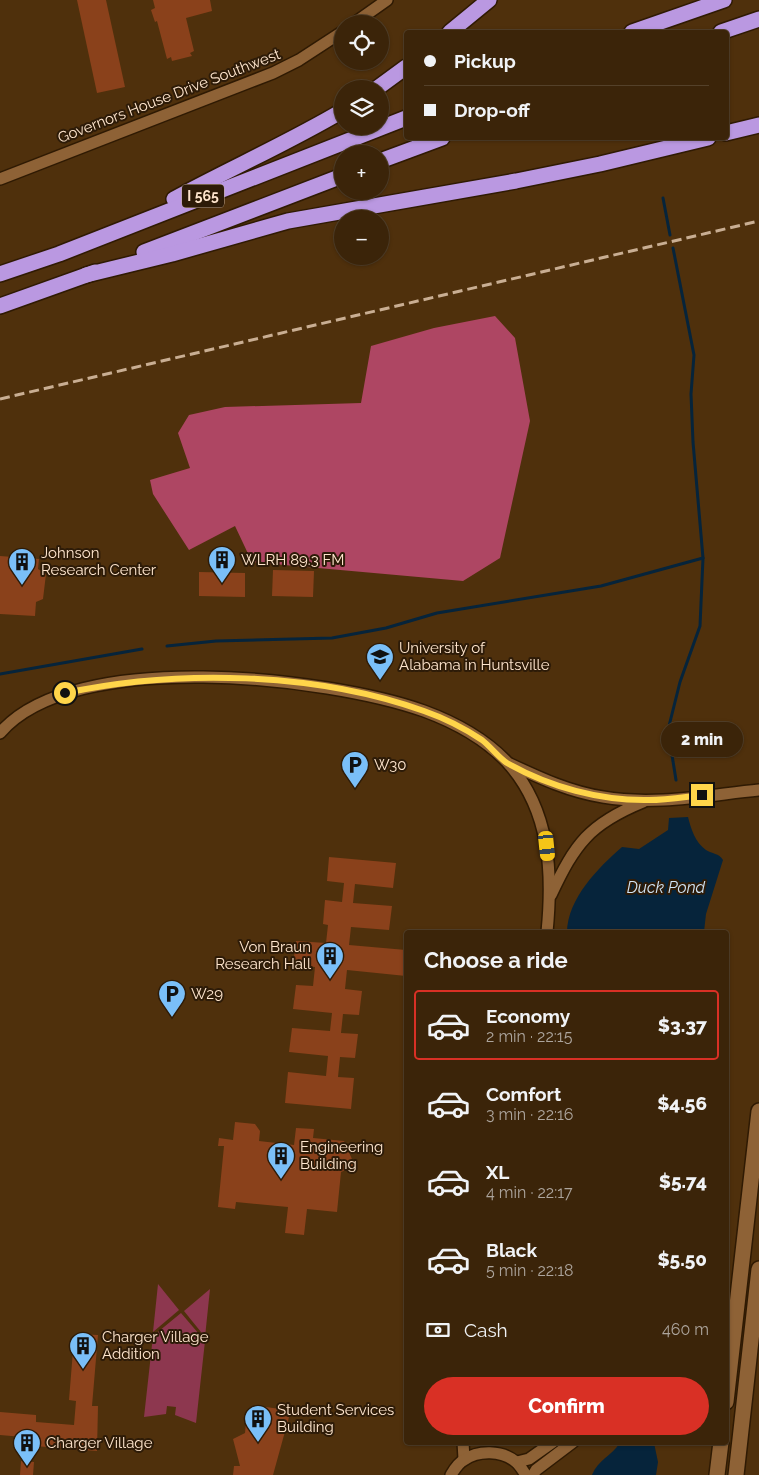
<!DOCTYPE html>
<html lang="en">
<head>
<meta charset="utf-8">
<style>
	body { margin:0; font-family:Raleway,sans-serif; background:#463017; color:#f1f3f6; height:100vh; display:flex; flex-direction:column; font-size:19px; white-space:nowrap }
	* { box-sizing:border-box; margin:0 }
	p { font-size:16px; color:#aca49c }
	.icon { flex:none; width:28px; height:28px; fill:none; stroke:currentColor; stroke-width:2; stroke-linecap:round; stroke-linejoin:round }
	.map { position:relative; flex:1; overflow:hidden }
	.drawer { position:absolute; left:404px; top:930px; width:325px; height:515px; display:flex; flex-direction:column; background:#3b2409; border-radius:5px; box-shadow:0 1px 4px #0004,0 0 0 1px #54412a }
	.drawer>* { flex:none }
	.guide { position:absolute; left:404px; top:30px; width:325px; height:110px; border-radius:5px; box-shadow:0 1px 4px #0004,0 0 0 1px #54412a; display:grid; align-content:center; height:110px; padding:0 20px; background:#3b2409 }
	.fabs { position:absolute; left:334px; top:15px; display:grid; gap:10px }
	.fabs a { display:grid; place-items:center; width:55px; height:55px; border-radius:50%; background:#3b2409; box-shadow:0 1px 4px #0004,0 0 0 1px #54412a; font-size:25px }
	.end { position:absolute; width:22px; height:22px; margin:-11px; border:6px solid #ffd54a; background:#111; box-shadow:0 0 0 2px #111 }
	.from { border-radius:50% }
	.bubble { position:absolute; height:35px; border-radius:18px; background:#3b2409; box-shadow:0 1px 4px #0004,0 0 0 1px #54412a; font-size:16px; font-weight:800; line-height:35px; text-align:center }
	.car { position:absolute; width:15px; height:30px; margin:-15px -8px; border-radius:6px; box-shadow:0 0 4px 1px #0007; background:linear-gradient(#f5c518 24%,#345 0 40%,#f5c518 0 76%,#345 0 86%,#f5c518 0) }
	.guide b { display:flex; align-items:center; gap:18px; height:48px; font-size:19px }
	.guide b+b { border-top:1px solid #54412a }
	.guide i { width:12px; height:12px; background:#f1f3f6 }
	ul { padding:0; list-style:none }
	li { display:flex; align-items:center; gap:15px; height:70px; margin:0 10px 8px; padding:0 10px; border:2px solid transparent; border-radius:5px }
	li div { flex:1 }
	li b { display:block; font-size:19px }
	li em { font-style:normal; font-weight:800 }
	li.active { border-color:#d93025 }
	li>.icon { width:45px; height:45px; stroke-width:1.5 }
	h2 { padding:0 20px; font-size:22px; line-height:60px }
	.pay { display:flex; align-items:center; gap:12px; height:55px; padding:0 20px; font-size:19px }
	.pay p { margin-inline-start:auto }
	.action { display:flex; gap:10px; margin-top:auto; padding:10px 20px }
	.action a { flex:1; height:58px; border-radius:30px; background:#d93025; color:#fff; font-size:20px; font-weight:800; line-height:58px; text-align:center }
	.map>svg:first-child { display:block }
	.green { fill:#8d374f }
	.forest { fill:#ae4663 }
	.water { fill:#06243b }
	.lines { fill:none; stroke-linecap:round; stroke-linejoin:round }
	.stream { stroke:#06243b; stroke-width:3 }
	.building { fill:#8a411b }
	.street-casing { stroke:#2f1a03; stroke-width:14 }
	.secondary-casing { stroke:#2f1a03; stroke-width:18 }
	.highway-casing { stroke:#2f1a03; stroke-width:18 }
	.street { stroke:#8e6236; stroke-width:11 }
	.secondary { stroke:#8e6236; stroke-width:15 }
	.highway { stroke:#ba98e1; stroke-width:15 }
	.rail { stroke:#c9ae93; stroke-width:3; stroke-dasharray:10 5; stroke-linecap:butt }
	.route { stroke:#ffd54a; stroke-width:6 }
	.labels { text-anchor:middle; stroke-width:4; stroke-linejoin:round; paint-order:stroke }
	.shield { fill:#2d1b08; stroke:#c0a993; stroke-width:1 }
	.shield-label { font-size:14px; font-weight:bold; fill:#ffe6ce }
	.street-label { font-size:15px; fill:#ffe6ce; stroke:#2d1b08 }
	.poi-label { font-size:15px; fill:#ffe6ce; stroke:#2d1b08; text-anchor:start }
	.water-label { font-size:16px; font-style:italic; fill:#d0e5f7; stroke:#2d1b08 }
</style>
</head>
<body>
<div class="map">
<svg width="759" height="1475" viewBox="0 0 759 1475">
	<rect width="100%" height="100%" fill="#4f300c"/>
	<!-- green -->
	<g class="green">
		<path d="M158,1284l21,26 -26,22z"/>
		<path d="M210,1289l-5,48 -21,-26z"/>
		<path d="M181,1313l24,28 -9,82 -21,-8 1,-8 -9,-1 -1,8 -22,3 9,-81z"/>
	</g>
	<!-- forest -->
	<path class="forest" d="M495,316l20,22 15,83 -30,137 -37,23 -211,-19 -17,-36 -46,24 -36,-56 -3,-14 40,-12 -12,-35 11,-18 36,-8 136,-4 10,-57 63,-18z"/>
	<!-- water -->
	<g class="water">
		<path d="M688,817c3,12 7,25 18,33 6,4 13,3 17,10l-17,54 -2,18h-137c1,-34 31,-64 55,-85l17,2 29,-19 1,-12z"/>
		<path d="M620,1443h34l4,19 -2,13h-64c6,-15 19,-19 28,-32z"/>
	</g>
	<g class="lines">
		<!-- stream -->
		<g class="stream">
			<path d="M663,198l7,37"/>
			<path d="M673,248l21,107 -3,39 2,48 10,116 -3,68 -20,56 -12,48 8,50"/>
			<path d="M167,646l49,-5 116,-3 54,-10 51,-15 164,-27 102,-28"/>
			<path d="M0,674l142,-25"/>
		</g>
	</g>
	<!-- building -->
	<g class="building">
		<path d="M77,0h29l19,87 -28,6z"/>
		<path d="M153,0h57l2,11 -26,7 8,33 -4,2 2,3 -20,5 -1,-4 -4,2 -10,-38 -2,1 -4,-12 4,-2z"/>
		<path d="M0,556l39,3 -1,10 8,5 -3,25 -7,3 -1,14 -35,-2z"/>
		<path d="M273,570l41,1 -1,26 -41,-1z"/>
		<path d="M199,572l46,1v24l-46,-1z"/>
		<path d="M329,857l67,6 -3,25 -38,-4 -2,19 39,3 -3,24 -38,-3 -2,18 57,5v26l-59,-6 -2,19 17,2 -3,24 -16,-1 -2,19 17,1 -3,24 -15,-1 -2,20 16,1 -3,31 -66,-6 3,-31 38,4 2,-20 -39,-4 3,-24 38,3 2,-18 -39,-4 3,-24 17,1 2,-19 -22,-2 3,-24 30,2 2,-18 -5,-1 2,-24 17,2 2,-19 -17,-2z"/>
		<path d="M235,1122l20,2 5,7 -1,10 35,4 2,-17 18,1 -1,9 31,3 11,25 -14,6 -4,40 -30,-3 -3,26 -19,-2 3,-26 -52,-5 -1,7 -17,-2 6,-61h-6l1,-8 14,2z"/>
		<path d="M76,1334l22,1 -6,71h6l-1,45 -75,-6 1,-8 -23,-2v-23l36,3v7l38,3 2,-24 -7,-1 5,-62h2z"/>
		<path d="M266,1407l21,3 -3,6 5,1 -16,58h-40l1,-9h6l-7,-27 12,-6 2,-22 19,2z"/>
		<path d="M21,1461l13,1 -1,13h-13z"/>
	</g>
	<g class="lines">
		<defs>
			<g id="street">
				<path d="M353,24l34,-24"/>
				<path d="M0,179l273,-106 26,-13 43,-28"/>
				<path d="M0,733c73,-86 328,-56 424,-22 30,11 61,28 83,51 43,47 46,110 40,170"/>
				<path d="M510,764c30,14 60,28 93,33 51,9 105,-2 156,-7"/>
				<path d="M551,895c24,-51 38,-71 92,-93"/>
				<path d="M463,1442l1,17"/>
				<path d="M517,1462l12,-3 24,-17"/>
				<path d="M451,1475c3,-5 7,-12 13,-15 14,-10 38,-10 52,2 4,3 7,9 10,13"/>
				<path d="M533,1475l3,-5 37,-28"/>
			</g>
			<g id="secondary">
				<path d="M726,1402l33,-291"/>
				<path d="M717,1475l4,-33"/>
				<path d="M736,1475l23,-206"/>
			</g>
			<g id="highway">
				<path d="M450,32l39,-32"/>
				<path d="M632,32l92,-32"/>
				<path d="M721,32l38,-13"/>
				<path d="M376,89l30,-22"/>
				<path d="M726,133l33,-8"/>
				<path d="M380,161l62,-23"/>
				<path d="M174,199c55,-30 114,-56 168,-88"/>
				<path d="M144,252l198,-76"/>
				<path d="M0,274l59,-20 347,-136"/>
				<path d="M86,275l86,-21 116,-33 228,-40 84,-17 108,-26"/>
				<path d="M0,306l95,-34"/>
			</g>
		</defs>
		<!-- street casing -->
		<use href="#street" class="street-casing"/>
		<!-- secondary casing -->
		<use href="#secondary" class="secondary-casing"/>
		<!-- highway casing -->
		<use href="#highway" class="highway-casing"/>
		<!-- street -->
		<use href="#street" class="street"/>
		<!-- secondary -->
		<use href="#secondary" class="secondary"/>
		<!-- highway -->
		<use href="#highway" class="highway"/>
		<!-- rail -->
		<path class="rail" d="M0,399l759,-178"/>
	</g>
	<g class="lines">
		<!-- route -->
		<path class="route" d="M65,693c113,-24 250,-21 359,18 20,7 40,17 58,29 9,7 16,17 25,23 42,24 94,38 142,37 17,0 35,-3 53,-5"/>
	</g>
	<!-- icons -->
	<defs>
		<symbol id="building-pin" viewBox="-11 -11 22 30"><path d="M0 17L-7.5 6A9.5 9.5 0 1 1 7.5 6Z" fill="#7abff8" stroke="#2d1b08"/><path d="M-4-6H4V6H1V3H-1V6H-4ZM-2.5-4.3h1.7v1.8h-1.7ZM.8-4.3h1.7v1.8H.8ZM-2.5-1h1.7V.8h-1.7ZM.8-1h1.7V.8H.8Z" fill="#111"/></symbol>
		<symbol id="university-pin" viewBox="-11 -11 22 30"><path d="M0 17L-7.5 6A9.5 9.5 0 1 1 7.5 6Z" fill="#7abff8" stroke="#2d1b08"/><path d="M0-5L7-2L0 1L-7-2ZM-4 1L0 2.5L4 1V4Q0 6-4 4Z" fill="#111"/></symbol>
		<symbol id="parking-pin" viewBox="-11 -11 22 30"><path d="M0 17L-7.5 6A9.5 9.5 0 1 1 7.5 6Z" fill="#7abff8" stroke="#2d1b08"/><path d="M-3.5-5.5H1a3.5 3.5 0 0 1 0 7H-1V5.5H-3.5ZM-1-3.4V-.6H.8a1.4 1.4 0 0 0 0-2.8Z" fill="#111"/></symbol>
	</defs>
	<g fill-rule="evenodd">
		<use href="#building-pin" x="206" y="544" width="32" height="43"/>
		<use href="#building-pin" x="6" y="546" width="32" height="43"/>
		<use href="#university-pin" x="364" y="641" width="32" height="43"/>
		<use href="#parking-pin" x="339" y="749" width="32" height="43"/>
		<use href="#building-pin" x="314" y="940" width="32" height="43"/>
		<use href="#parking-pin" x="156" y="978" width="32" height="43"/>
		<use href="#building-pin" x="265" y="1140" width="32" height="43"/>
		<use href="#building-pin" x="67" y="1330" width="32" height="43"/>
		<use href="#building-pin" x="242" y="1403" width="32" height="43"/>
		<use href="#building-pin" x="11" y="1427" width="32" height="43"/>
	</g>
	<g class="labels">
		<!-- shield labels -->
		<rect class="shield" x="182" y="184.5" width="42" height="23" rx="4"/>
		<g class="shield-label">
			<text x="203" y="201">I 565</text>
		</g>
		<!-- street labels -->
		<g class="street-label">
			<text transform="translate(169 96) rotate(-21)" y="5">Governors House Drive Southwest</text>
		</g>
		<!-- poi labels -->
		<g class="poi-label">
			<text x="41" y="558">Johnson<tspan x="41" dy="17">Research Center</tspan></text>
			<text x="241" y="565">WLRH 89.3 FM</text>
			<text x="399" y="653">University of<tspan x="399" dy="17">Alabama in Huntsville</tspan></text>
			<text x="374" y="770">W30</text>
			<text x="311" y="952" text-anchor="end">Von Braun<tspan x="311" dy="17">Research Hall</tspan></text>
			<text x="191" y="999">W29</text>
			<text x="300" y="1152">Engineering<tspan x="300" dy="17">Building</tspan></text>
			<text x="102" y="1342">Charger Village<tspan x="102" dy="17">Addition</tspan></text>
			<text x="277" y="1415">Student Services<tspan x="277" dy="17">Building</tspan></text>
			<text x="46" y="1448">Charger Village</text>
		</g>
		<!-- water labels -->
		<g class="water-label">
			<text x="666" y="893">Duck Pond</text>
		</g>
	</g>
</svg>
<div class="fabs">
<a><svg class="icon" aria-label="locate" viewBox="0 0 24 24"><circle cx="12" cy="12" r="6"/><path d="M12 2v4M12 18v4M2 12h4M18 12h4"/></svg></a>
<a><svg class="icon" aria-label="layers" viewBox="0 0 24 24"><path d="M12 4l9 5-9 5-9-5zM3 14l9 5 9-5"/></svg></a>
<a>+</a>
<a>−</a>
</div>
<i class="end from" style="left:65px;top:693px"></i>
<i class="end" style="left:702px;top:795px"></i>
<div class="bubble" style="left:661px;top:722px;width:82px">2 min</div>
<i class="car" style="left:547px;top:846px;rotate:174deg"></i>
<div class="guide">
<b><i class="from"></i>Pickup</b>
<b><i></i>Drop-off</b>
</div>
<section class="drawer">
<h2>Choose a ride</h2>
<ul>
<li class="active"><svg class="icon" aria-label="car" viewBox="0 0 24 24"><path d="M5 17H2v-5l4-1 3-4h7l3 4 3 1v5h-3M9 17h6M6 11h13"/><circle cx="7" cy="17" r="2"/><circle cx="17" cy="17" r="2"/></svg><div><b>Economy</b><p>2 min · 22:15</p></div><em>$3.37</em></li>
<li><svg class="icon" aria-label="car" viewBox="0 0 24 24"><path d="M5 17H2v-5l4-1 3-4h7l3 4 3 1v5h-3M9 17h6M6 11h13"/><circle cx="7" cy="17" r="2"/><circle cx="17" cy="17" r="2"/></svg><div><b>Comfort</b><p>3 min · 22:16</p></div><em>$4.56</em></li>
<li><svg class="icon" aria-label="car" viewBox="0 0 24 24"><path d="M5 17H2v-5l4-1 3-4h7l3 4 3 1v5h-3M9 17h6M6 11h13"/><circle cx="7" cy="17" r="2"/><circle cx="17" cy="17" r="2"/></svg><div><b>XL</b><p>4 min · 22:17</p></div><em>$5.74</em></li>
<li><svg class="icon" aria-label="car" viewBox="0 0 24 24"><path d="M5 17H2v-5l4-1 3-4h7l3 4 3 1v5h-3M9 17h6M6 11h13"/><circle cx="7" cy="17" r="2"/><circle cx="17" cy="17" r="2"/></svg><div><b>Black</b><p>5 min · 22:18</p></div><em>$5.50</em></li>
</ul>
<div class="pay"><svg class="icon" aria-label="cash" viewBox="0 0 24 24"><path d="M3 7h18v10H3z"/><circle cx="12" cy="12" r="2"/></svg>Cash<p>460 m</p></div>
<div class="action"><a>Confirm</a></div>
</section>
</div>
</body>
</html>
